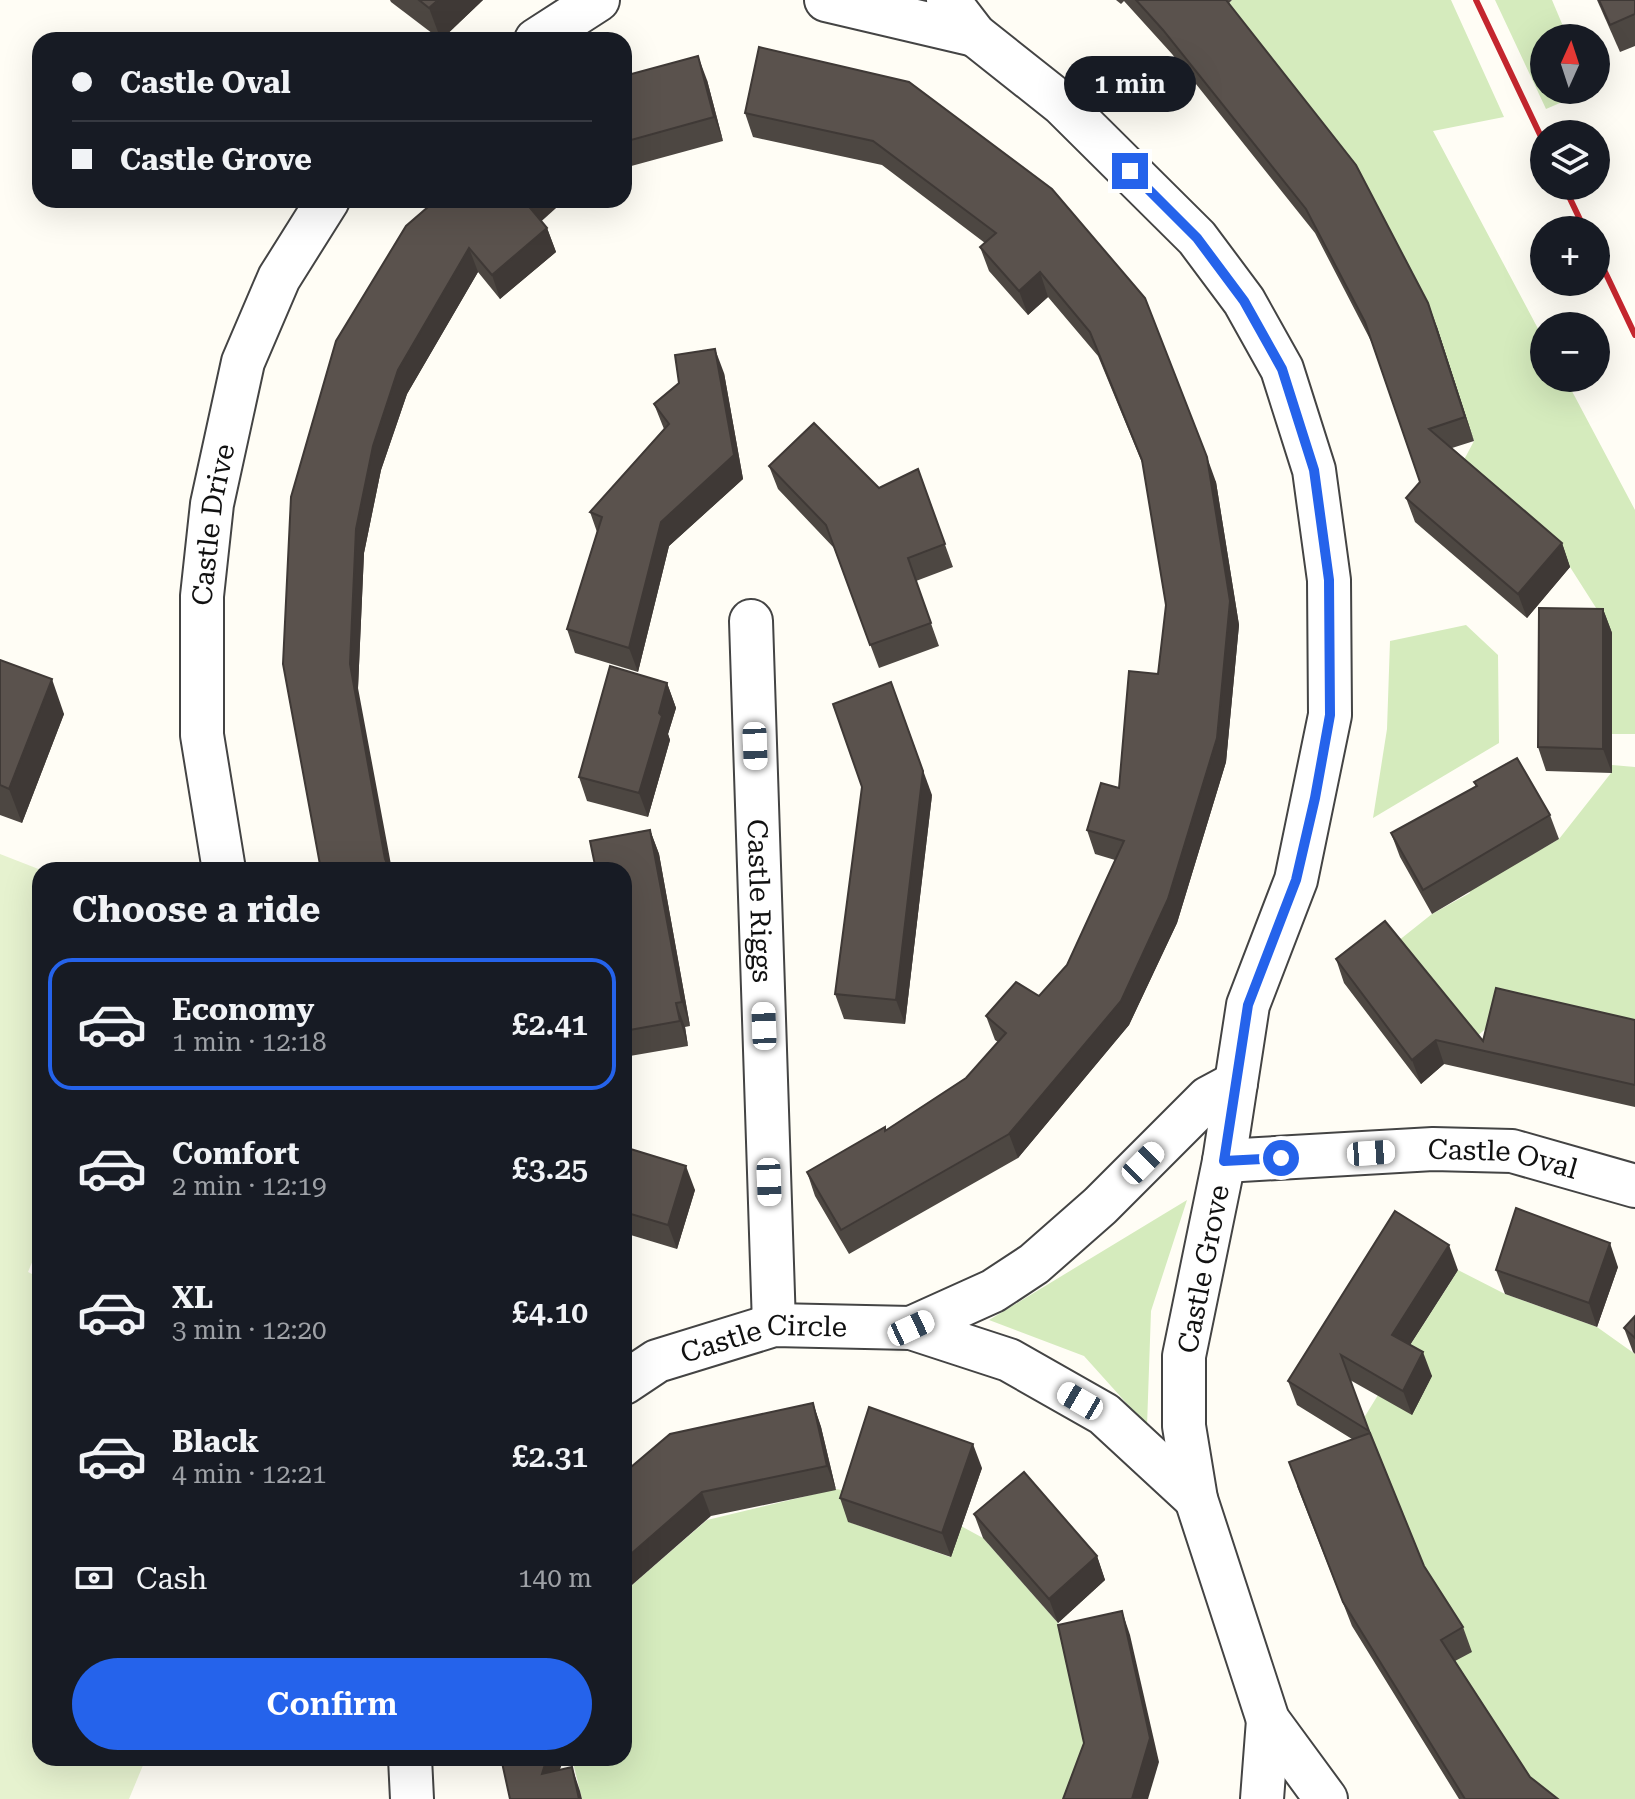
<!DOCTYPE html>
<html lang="en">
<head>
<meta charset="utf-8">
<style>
	body { margin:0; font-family:"Roboto Serif",serif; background:#242831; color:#f1f3f6; height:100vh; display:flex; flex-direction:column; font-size:30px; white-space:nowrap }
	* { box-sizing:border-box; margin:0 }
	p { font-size:26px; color:#9ea1a6 }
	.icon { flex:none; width:44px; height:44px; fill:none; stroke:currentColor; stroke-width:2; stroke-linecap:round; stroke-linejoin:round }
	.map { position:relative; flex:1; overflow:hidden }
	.drawer { position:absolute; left:32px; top:862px; width:600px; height:904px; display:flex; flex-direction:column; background:#171b24; border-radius:24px; box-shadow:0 8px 32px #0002 }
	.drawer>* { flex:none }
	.hud { position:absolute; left:32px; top:32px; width:600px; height:176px; border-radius:24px; box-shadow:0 8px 32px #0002; display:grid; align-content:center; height:176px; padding:0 40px; background:#171b24 }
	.needle { width:52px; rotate:3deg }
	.controls { position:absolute; left:1530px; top:24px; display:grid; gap:16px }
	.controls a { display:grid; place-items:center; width:80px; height:80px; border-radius:50%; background:#171b24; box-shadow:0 8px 32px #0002; font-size:40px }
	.end { position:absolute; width:36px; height:36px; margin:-18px; border:10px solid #2563eb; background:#fff; box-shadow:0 0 0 4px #fff }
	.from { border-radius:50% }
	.bubble { position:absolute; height:56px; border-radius:28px; background:#171b24; box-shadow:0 8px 32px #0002; font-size:26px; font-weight:600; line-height:56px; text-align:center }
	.car { position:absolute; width:24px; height:48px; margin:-24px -12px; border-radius:10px; box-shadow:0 0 6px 2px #0007; background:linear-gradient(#fff 24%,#345 0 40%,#fff 0 76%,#345 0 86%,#fff 0) }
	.hud b { display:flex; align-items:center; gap:28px; height:76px; font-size:30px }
	.hud b+b { border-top:2px solid #363941 }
	.hud i { width:20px; height:20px; background:#f1f3f6 }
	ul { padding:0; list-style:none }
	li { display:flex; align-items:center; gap:24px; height:132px; margin:0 16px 12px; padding:0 24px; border:4px solid transparent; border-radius:24px }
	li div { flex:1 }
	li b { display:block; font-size:30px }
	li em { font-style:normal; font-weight:600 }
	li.selected { border-color:#2563eb }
	li>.icon { width:72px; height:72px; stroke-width:1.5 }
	h2 { padding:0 40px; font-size:36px; line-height:96px }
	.pay { display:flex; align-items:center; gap:20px; height:88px; padding:0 40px; font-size:30px }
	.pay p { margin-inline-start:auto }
	.button { display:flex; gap:16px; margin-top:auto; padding:16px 40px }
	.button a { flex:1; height:92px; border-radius:48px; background:#2563eb; color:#fff; font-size:32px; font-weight:600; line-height:92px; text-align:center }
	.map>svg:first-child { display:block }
	.green { fill:#d5ebbd }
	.pitch { fill:#e6f2cf }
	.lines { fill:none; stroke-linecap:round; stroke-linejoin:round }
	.minor-casing { stroke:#444; stroke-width:46 }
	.minor { stroke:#fff; stroke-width:42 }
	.rail { stroke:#c4262e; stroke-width:6 }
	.wall { fill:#4d4742 }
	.shaded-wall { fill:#3f3936 }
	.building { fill:#5a524d; stroke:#3f3936; stroke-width:2 }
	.route { stroke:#2563eb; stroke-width:10 }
	.labels { text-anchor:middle; stroke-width:8; stroke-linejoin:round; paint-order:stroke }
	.street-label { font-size:28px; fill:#111; stroke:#fff }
</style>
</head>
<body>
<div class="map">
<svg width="1635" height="1799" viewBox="0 0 1635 1799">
	<rect width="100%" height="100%" fill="#fffdf5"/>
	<!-- green -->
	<g class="green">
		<path d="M1232,0h219l53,117 -71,14 111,209v38h21l70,132v224h-29l6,-101 -42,-66 -112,-96 16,-30 -39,-117 -212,-315z"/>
		<path d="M1495,0h57l16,38h-24v52h46l-44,19z"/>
		<path d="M1466,625l32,30 1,88 -126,75 14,-89 3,-88z"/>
		<path d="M1612,765l23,2v277l-131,-32 -32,29 -79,-96 39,-31 38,-21 -4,-8 55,-24 38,-22 52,-66z"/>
		<path d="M1187,1200l-36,111 -4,115 -63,-70 -95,-36z"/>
		<path d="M1458,1270l47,24 92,33 38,27v445h-95l-90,-135 -19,-76 -52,-131 -28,-18 27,-44 34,19 19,-38 -30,-17z"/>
		<path d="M836,1489l22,4 -9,29 101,35 11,-31 22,12 75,85 9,26 23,105 -9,45h-499l-10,-41h52v-166l83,-72z"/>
	</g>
	<!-- pitch -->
	<path class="pitch" d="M0,854l41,16 -1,373 -12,29 12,6v480h106l-17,41h-129z"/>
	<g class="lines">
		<defs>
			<g id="minor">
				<path d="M826,0l149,35"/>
				<path d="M948,0l27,35 87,69 135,134 47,63 38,68 32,101 15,110 1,135 -34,165 -48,125 -24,156 -40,195v70l12,73 72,221 58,79"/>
				<path d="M536,40l62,-40"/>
				<path id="s1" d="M751,621l23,704"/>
				<path id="s2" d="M224,870l-22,-135v-139l10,-92 31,-142 36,-84 49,-78"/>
				<path id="s3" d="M1224,1161l209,-12 79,2 123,35"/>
				<path d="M911,1328l82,-37 41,-27 66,-58 108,-108 28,-15"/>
				<path id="s4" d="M624,1383l33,-22 117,-36 137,3 98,32 95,54 92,85"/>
				<path d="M410,1758l2,41"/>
				<path d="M1262,1799l6,-79"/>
			</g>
		</defs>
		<!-- minor casing -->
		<use href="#minor" class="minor-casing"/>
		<!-- minor -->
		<use href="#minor" class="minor"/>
		<!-- rail -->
		<g class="rail">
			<path d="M1476,0l68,143"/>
			<path d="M1564,186l21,44"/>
			<path d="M1596,253l39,82"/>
		</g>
	</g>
	<!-- wall -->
	<g class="wall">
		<path d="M390,0h93l-42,40 -50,-38z"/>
		<path d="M1116,0h116l-3,3 208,324 37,114 -22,7 110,95 8,24 -43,51 -112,-96 -9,-24 14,-16 -48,-139 -57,-110 -143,-179 -48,-53 -3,3z"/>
		<path d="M1597,0h38v46l-15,6z"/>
		<path d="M624,76l83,4 16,61 -99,27z"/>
		<path d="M909,82l307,400 23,143 -13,137 -49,161 -48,102 -111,133 -169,96 -34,-58 -8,-24 79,-42 80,-52 32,-36 -3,-2 -9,-24 53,-20 28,-31 48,-105 -20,-6 -8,-24 32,-42 39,-114 8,-69 -23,-140 -45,-109 -50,-59 -20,18 -39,-44 -9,-24 5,-4 -103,-78 -129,-28 -8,-24z"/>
		<path d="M436,200l105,21 6,7 9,24 -56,47 -22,-27 -71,122 -26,76 -17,83 -6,135 -75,-24z"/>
		<path d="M724,373l19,106 -74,67 -31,126 -63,-19 -8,-24 30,-97 -7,-20 74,-83 -10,-25z"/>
		<path d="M769,466l110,22 39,-19 35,98 -37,14 23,65 -60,22 -45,-120 -56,-59z"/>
		<path d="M1603,609l9,24v140l-66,-2 -8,-24z"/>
		<path d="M0,660l64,54 -42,109 -22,-8z"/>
		<path d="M667,683l9,25 -8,26 2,6 -22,77 -61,-16 -8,-24z"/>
		<path d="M1474,782l76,33 9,24 -127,75 -32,-57 -9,-24 85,-46z"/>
		<path d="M932,795l-27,229 -61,-5 -9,-25z"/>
		<path d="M650,830l9,24 31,172 -5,1 3,19 -64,11v-187z"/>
		<path d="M1336,959l147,82 152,-21v87l-191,-43 -23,20 -77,-101z"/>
		<path d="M624,1147l71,43 -18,59 -53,-16z"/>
		<path d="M1618,1267l-21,60 -92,-33 -9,-24z"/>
		<path d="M1458,1270l-48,75 22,31 -20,39 -62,-35 20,53 54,133 39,61 9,25 -17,9 75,116 28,22h-99l-107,-173 -55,-140 55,-47 -55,-34 -9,-24z"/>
		<path d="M1635,1316v38l-2,-2 -9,-24z"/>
		<path d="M813,1403l8,24 15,63 -125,26 -87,-43z"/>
		<path d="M982,1468l-31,89 -103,-35 -8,-24z"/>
		<path d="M974,1514l123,42 8,24 -47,43 -75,-85z"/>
	</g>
	<!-- shaded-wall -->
	<g class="shaded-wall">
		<path d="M438,0h45l-42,40 -12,-32z"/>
		<path d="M698,56l9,24 16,61 -9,-24z"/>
		<path d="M529,200h36l-30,27 -9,-24z"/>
		<path d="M547,228l9,24 -56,47 -8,-24z"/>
		<path d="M469,248l9,24 -71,122 -26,76 -17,83 -6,135 34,182h-3l-4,-11 -35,-195 6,-135 17,-83 25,-76z"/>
		<path d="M1040,272l8,25 -20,18 -9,-24z"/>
		<path d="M1428,303l9,24 37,114 -9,-24z"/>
		<path d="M715,349l9,24 19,106 -74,67 -31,126 -9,-24 32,-126z"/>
		<path d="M1207,457l9,25 23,143 -13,137 -49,161 -48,102 -111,133 -9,-24 112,-133z"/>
		<path d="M1562,543l8,24 -43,51 -9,-24z"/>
		<path d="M1603,609l9,24v140l-9,-24z"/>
		<path d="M52,679l12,35 -42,109 -13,-34z"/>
		<path d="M891,682l41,113 -27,229 -9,-24z"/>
		<path d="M667,683l9,25 -8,26 2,6 -22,77 -9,-24 20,-80z"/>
		<path d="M650,830l9,24 31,172 -8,-24z"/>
		<path d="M676,1003l9,24 3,19 -8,-25z"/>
		<path d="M1436,1040l8,24 -23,20 -9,-24z"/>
		<path d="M686,1166l9,24 -18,59 -9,-24z"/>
		<path d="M1610,1243l8,24 -21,60 -8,-24z"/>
		<path d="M1449,1245l9,25 -57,89 -9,-24z"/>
		<path d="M1423,1352l9,24 -20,39 -9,-24z"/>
		<path d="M813,1403l8,24 15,63 -9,-24z"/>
		<path d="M973,1444l9,24 -31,89 -9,-24z"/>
		<path d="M702,1492l9,24 -87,76v-32z"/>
		<path d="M1097,1556l8,24 -47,43 -9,-24z"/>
		<path d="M1122,1611l8,24 29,127 -11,37h-16z"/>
		<path d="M547,1758h17l-14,40 -8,-24z"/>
		<path d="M572,1767l8,24 2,8h-3z"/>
	</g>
	<!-- building -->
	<g class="building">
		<path d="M419,0h19l-9,8z"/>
		<path d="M1136,0h90l130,165 72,138 37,114 -36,12 133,114 -44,51 -112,-96 14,-16 -55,-160 -59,-113 -143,-179z"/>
		<path d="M1599,0h36v14l-25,11z"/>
		<path d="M759,47l150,35 143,107 93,109 62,159 23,144 -13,137 -49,161 -47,102 -112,133 -168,96 -34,-58 78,-45v4l81,-53 40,-45 -20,-17 30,-34 23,14 28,-31 57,-124 -37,-11 14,-47 18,5 10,-117 29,3 8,-69 -24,-145 -52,-128 -50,-60 -21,19 -39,-44 16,-14 -123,-92 -128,-28z"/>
		<path d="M698,56l16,61 -90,25v-66z"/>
		<path d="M436,200h93l-3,3 21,25 -55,47 -23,-27 -71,122 -25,76 -17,83 -6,135 35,195 5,11h-69l-38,-206 8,-167 45,-156 70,-115z"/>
		<path d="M715,349l19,106 -73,67 -32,126 -62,-19 35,-112 -12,-5 79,-88 -15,-20 25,-21 -4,-28z"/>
		<path d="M814,423l65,65 39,-19 27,75 -37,14 23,65 -61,22 -44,-120 -57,-59z"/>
		<path d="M1539,608l64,1v140l-65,-2z"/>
		<path d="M0,660l52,19 -43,110 -9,-4z"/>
		<path d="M610,666l57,17 -8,30 3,3 -23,77 -60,-16z"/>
		<path d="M891,682l32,89 -27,229 -61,-6 27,-207 -29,-83z"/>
		<path d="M1517,758l33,57 -127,75 -32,-57 86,-47 -3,-4z"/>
		<path d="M650,830l32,172 -6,1 4,18 -56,10v-161h-28l-6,-29z"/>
		<path d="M1385,921l98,120 13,-53 139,32v65l-199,-45 -24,20 -76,-101z"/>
		<path d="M624,1147l62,19 -18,59 -44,-13z"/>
		<path d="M1516,1208l94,35 -21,60 -93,-33z"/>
		<path d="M1395,1211l54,34 -57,90 31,17 -20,39 -62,-36 28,76 -81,-50z"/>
		<path d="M1635,1316v22l-11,-10z"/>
		<path d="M813,1403l14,63 -125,26 -78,68v-87l46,-39z"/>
		<path d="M869,1407l104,37 -31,89 -102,-35z"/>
		<path d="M1370,1433l54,133 39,61 -22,13 89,137 28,22h-93l-122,-197 -54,-140z"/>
		<path d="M1024,1472l73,84 -48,43 -75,-85z"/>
		<path d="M1122,1611l28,127 -18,61h-69l21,-56 -26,-118z"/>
		<path d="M501,1758h46l-5,16 30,-7 7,32h-69z"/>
	</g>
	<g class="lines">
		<!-- route -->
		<path class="route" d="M1130,171l67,67 47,63 38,68 32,101 15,110 1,135 -15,83 -19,82 -48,125 -24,156 57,-3"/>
	</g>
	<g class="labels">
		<!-- street labels -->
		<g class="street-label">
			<text dy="10" stroke="none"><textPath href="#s2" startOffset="348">Castle Drive</textPath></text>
			<text dy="10" stroke="none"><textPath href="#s1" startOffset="280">Castle Riggs</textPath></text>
			<text dy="10" stroke="none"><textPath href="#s3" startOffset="280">Castle Oval</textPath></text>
			<text transform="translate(1203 1269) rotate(-79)" y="10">Castle Grove</text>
			<text dy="10" stroke="none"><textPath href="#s4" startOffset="150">Castle Circle</textPath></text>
		</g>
	</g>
</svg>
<div class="controls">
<a><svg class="needle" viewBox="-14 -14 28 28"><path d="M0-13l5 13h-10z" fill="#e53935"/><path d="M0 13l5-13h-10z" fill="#9ea1a6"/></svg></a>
<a><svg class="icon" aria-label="layers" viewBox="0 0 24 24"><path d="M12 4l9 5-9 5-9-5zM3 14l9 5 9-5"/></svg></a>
<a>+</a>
<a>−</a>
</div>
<i class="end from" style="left:1281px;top:1158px"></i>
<i class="end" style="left:1130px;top:171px"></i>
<div class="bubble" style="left:1064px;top:56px;width:132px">1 min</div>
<i class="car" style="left:755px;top:746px;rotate:178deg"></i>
<i class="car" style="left:764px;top:1026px;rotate:358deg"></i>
<i class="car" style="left:1371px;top:1153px;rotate:86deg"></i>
<i class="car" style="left:1143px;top:1163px;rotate:45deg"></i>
<i class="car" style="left:769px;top:1182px;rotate:178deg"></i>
<i class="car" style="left:911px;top:1328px;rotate:65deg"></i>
<i class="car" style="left:1080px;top:1401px;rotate:300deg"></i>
<div class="hud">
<b><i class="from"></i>Castle Oval</b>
<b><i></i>Castle Grove</b>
</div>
<section class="drawer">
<h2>Choose a ride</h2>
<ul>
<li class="selected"><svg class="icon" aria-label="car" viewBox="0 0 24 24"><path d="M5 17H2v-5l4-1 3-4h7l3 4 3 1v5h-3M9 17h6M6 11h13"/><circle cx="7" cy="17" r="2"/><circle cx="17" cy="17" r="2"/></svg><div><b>Economy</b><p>1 min · 12:18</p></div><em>£2.41</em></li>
<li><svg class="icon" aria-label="car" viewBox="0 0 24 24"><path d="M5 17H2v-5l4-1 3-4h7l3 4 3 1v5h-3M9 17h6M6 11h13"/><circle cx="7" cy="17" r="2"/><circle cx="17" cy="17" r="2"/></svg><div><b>Comfort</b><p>2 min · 12:19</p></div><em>£3.25</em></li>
<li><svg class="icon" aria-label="car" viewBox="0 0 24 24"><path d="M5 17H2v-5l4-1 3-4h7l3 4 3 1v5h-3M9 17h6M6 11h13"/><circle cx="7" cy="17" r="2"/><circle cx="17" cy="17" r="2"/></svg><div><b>XL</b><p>3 min · 12:20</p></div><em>£4.10</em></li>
<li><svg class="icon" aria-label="car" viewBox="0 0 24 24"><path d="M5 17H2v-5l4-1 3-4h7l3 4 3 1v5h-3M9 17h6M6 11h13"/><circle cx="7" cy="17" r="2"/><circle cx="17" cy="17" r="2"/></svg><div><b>Black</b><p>4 min · 12:21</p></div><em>£2.31</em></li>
</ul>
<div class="pay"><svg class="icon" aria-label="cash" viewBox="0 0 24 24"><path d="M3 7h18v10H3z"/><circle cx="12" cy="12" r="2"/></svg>Cash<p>140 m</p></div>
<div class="button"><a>Confirm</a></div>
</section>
</div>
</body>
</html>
